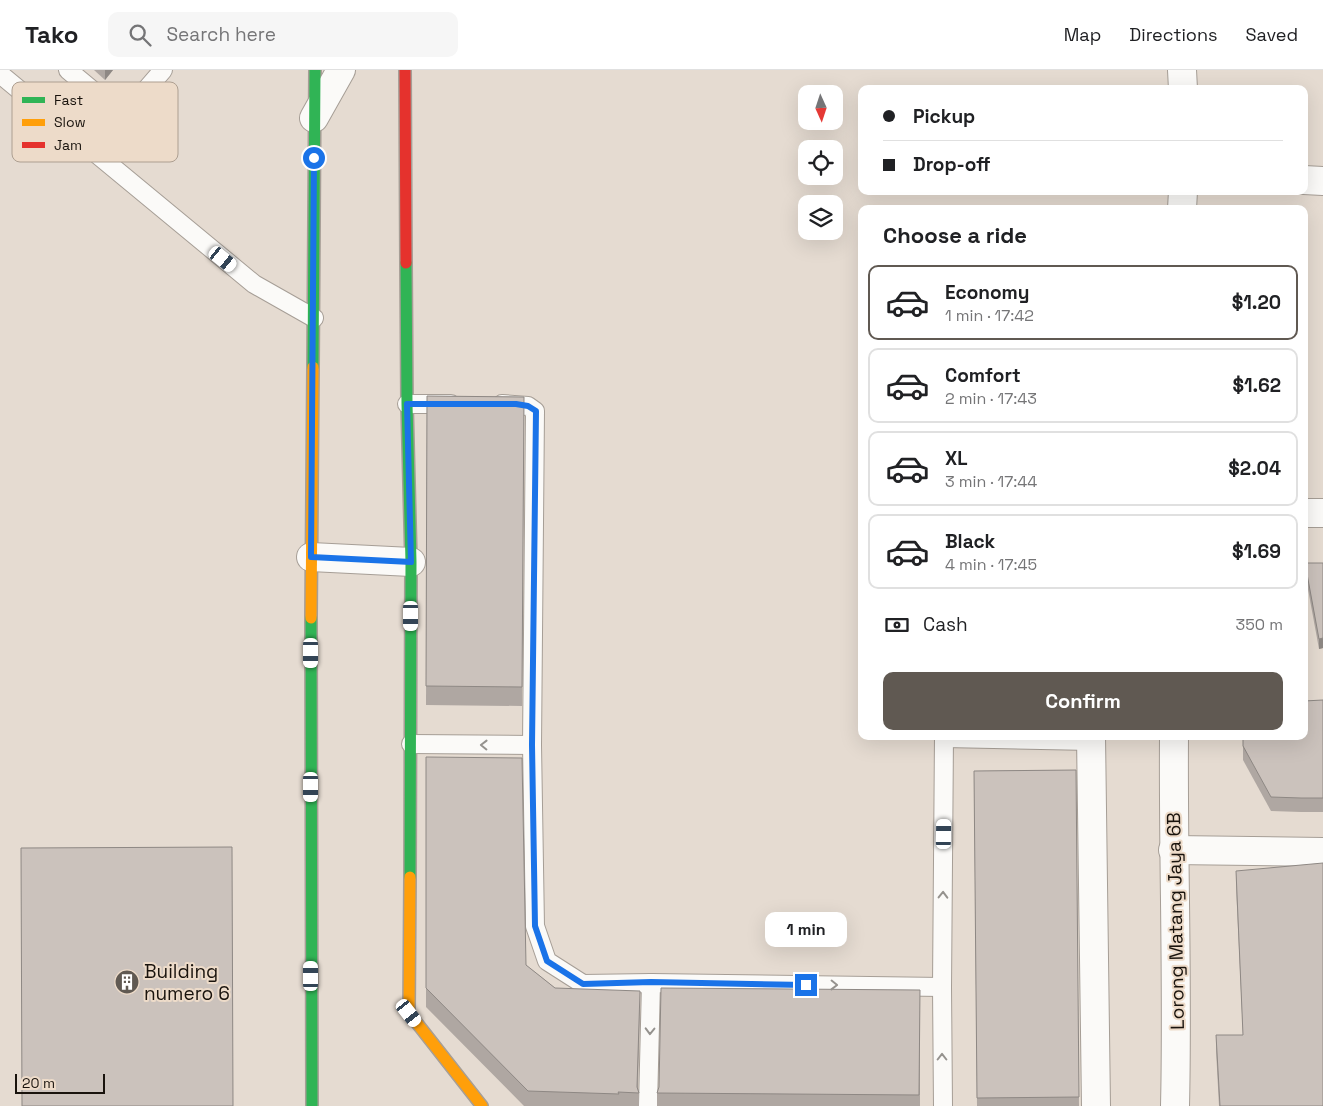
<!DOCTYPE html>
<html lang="en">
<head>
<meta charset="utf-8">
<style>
	body { margin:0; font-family:"Space Grotesk",sans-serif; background:#f6f6f6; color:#202124; height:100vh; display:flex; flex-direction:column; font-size:19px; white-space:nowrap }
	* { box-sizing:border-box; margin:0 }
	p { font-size:16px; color:#757577 }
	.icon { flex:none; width:28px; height:28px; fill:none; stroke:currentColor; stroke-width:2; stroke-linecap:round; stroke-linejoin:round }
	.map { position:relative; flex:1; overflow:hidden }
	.drawer { position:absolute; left:858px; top:135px; width:450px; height:535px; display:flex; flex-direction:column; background:#fff; border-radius:10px; box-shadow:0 5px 20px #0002 }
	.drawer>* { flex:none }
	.hud { position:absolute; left:858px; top:15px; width:450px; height:110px; border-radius:10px; box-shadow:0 5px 20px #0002; display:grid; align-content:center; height:110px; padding:0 25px; background:#fff }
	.needle { width:32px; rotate:177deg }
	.buttons { position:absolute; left:798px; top:15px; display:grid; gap:10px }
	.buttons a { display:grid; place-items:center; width:45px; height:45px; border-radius:10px; background:#fff; box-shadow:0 5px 20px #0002; font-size:25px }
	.scale { position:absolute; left:15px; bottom:12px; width:90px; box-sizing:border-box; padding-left:5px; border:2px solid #19130d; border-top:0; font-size:14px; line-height:18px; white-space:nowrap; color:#19130d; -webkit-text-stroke:4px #eddbc9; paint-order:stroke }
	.end { position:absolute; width:22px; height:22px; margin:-11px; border:6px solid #1a73e8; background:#fff; box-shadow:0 0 0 2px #fff }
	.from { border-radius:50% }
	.bubble { position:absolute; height:35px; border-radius:10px; background:#fff; box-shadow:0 5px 20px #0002; font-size:16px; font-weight:700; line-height:35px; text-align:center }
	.car { position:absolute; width:15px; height:30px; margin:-15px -8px; border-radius:6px; box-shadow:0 0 4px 1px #0007; background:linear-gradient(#fff 24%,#345 0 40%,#fff 0 76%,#345 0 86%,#fff 0) }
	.hud b { display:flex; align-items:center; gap:18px; height:48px; font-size:19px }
	.hud b+b { border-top:1px solid #e0e0e0 }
	.hud i { width:12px; height:12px; background:#202124 }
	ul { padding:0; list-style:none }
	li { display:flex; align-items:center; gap:15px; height:75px; margin:0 10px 8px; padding:0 15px; border:2px solid #e0e0e0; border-radius:10px }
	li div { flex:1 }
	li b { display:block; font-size:19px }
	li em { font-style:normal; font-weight:700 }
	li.on { border-color:#605952 }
	li>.icon { width:45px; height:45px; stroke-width:1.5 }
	h2 { padding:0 25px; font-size:22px; line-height:60px }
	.pay { display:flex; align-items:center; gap:12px; height:55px; padding:0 25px; font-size:19px }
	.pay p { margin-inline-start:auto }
	.button { display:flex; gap:10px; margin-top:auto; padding:10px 25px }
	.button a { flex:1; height:58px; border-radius:10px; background:#605952; color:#fff; font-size:20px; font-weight:700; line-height:58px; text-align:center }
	header { display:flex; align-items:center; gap:30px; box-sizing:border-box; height:70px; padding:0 25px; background:#fff; border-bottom:1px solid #e0e0e0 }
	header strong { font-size:24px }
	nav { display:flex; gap:28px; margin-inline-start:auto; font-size:18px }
	.search { width:350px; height:45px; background:#f6f6f6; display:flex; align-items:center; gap:12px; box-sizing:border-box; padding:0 18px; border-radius:10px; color:#757577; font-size:19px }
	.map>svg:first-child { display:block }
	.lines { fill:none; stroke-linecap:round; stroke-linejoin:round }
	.lane-casing { stroke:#a69e96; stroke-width:20 }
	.street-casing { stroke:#a69e96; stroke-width:30 }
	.fast-casing { stroke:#a69e96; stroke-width:14 }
	.slow-casing { stroke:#a69e96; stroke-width:14 }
	.jam-casing { stroke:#a69e96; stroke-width:14 }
	.lane { stroke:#fbfaf8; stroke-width:18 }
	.street { stroke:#fbfaf8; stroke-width:28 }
	.fast { stroke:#30b455; stroke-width:11 }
	.slow { stroke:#ff9f0a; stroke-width:11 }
	.jam { stroke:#e5322d; stroke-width:11 }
	.wall { fill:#afa7a2 }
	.shaded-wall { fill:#8e8884 }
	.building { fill:#cbc2bc; stroke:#8e8884 }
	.oneway { stroke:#95928e }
	.route { stroke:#1a73e8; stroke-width:6 }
	.labels { text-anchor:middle; stroke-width:4; stroke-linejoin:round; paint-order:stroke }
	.street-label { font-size:19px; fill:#19130d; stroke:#eddbc9 }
	.poi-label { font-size:19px; fill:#19130d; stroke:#eddbc9; text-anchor:start }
	.key { fill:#eddbc9; stroke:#ad9f91; stroke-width:1 }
	.key-label { font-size:14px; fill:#19130d }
</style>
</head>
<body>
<header>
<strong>Tako</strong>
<div class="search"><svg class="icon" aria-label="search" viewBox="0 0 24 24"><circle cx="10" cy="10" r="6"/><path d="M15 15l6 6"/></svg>Search here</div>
<nav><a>Map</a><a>Directions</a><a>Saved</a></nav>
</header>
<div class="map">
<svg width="1323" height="1036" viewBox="0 0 1323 1036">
	<rect width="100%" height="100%" fill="#e5dbd1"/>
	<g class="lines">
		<defs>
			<g id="lane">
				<path d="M68,0l30,25 20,20 26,-23 19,-22"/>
				<path d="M0,4l254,210 60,34"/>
				<path d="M87,77l31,-32"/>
				<path d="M407,334h44"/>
				<path d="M502,334l26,2 7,5 -3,334 3,181 12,35 36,23 68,-1 291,4"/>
				<path d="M944,668l147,3"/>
				<path d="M411,674l121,1"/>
				<path d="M648,1036l3,-123"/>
				<path d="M943,1036l-1,-119 2,-251"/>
			</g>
			<g id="street">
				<path d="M1182,0l1,19"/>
				<path d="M314,48l27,-48"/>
				<path d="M1304,110l19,1"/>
				<path d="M1182,139l1,-18"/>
				<path d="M1304,443h19"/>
				<path d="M311,487l100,5"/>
				<path d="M1091,666l5,370"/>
				<path d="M1174,666c-1,124 4,247 1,370"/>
				<path d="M1173,780l150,2"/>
			</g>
			<g id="fast">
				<path d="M406,193l1,141 4,158 -1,315"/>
				<path d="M313,297l2,-297"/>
				<path d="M311,548l1,488"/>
			</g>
			<g id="slow">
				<path d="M311,548l2,-251"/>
				<path d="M410,807l-1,136 73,93"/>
			</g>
			<path id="jam" d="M405,0l1,193"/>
		</defs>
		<!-- lane casing -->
		<use href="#lane" class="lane-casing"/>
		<!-- street casing -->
		<use href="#street" class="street-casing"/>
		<!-- fast casing -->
		<use href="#fast" class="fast-casing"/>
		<!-- slow casing -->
		<use href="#slow" class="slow-casing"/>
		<!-- jam casing -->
		<use href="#jam" class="jam-casing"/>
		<!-- lane -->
		<use href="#lane" class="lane"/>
		<!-- street -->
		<use href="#street" class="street"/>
		<!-- fast -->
		<use href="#fast" class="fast"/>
		<!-- slow -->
		<use href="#slow" class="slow"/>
		<!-- jam -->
		<use href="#jam" class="jam"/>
	</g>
	<!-- wall -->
	<g class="wall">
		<path d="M94,0h19l-8,10z"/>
		<path d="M427,326l97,1 -2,309 -96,-1z"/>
		<path d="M1305,493h18v85l-4,1 -14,-76z"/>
		<path d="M1323,630v112h-22l-30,-1 -28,-51v-24z"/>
		<path d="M426,687l100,208 29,23 85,22 -2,78 1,5v13h-115l-98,-99z"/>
		<path d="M1076,700l3,336h-102l-3,-335z"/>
		<path d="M1236,801l87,235h-104l-3,-56v-15h27l-7,-149z"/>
		<path d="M920,920v116h-263v-13z"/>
	</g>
	<!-- shaded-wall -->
	<g class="shaded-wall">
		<path d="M105,0h8l-8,10z"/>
		<path d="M1323,568v10l-4,1v-10z"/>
	</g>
	<!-- building -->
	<g class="building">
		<path d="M427,326l97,1 -2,290 -96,-1z"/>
		<path d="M1305,493h18v75l-4,1z"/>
		<path d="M1323,630v98h-22l-30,-1 -28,-51v-10h61v-35z"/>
		<path d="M426,687l96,1 4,207 29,23 85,3 -3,96 2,6 -21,-1 1,2 -91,-3 -102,-103z"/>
		<path d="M1076,700l3,327 -102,1 -3,-327z"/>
		<path d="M232,777l1,259h-211l-1,-258z"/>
		<path d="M1323,793v243h-103l-4,-71h27l-7,-164z"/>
		<path d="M661,918l259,2 -1,105 -262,-2 2,-6z"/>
	</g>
	<!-- one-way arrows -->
	<defs><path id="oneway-chevron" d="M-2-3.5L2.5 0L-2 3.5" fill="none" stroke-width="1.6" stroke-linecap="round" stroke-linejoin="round" transform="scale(1.25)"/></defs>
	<g class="oneway">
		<use href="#oneway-chevron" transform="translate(484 675) rotate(-179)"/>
		<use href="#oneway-chevron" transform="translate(943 825) rotate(-89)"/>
		<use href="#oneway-chevron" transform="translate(834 915) rotate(1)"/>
		<use href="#oneway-chevron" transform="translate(650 961) rotate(91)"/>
		<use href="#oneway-chevron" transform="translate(942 987) rotate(-90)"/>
	</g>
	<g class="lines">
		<!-- route -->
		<path class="route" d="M314,88l-3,399 100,5 -4,-158h109l12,2 8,5 -4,334 3,181 12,35 36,23 68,-2 155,3"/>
	</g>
	<!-- icons -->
	<defs>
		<symbol id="building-disc" viewBox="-11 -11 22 22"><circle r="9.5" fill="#605952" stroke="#eddbc9"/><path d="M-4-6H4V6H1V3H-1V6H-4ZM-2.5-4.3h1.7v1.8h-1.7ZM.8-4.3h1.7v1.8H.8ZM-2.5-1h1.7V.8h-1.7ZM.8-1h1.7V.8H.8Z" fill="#fff"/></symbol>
	</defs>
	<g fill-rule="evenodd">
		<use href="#building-disc" x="113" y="898" width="28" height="28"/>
	</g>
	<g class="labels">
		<!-- street labels -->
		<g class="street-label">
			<text transform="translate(1175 851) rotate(-91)" y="7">Lorong Matang Jaya 6B</text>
		</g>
		<!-- poi labels -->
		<g class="poi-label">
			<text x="144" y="908">Building<tspan x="144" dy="22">numero 6</tspan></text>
		</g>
	</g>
	<!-- legend -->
	<rect x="12" y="12" width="166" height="80" rx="8" class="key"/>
	<rect x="22" y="27" width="23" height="6" fill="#30b455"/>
	<rect x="22" y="49" width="23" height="7" fill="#ff9f0a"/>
	<rect x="22" y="72" width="23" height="6" fill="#e5322d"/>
	<g class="key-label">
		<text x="54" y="35">Fast</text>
		<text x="54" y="57">Slow</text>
		<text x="54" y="80">Jam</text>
	</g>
</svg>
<div class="buttons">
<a><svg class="needle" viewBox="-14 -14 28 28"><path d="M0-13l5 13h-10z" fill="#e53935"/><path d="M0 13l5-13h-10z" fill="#757577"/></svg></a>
<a><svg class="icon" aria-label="locate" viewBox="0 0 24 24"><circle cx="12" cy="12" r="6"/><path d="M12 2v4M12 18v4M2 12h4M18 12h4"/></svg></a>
<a><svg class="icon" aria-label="layers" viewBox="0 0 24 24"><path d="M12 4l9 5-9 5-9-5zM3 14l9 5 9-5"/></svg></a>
</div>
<div class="scale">20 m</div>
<i class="end from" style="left:314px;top:88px"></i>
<i class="end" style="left:806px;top:915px"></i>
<div class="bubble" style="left:765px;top:842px;width:82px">1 min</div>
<i class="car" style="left:223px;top:189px;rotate:129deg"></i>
<i class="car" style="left:411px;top:546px;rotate:180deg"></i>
<i class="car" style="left:311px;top:583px;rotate:180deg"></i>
<i class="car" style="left:311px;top:717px;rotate:180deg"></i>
<i class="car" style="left:944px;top:764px;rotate:1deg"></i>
<i class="car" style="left:311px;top:906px;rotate:0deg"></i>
<i class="car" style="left:409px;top:943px;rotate:142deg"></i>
<div class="hud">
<b><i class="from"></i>Pickup</b>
<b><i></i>Drop-off</b>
</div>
<section class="drawer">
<h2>Choose a ride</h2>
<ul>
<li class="on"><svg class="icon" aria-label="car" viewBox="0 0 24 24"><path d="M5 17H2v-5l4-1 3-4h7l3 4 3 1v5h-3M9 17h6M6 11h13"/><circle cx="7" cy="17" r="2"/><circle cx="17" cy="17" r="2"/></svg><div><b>Economy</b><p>1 min · 17:42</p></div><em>$1.20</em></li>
<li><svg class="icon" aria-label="car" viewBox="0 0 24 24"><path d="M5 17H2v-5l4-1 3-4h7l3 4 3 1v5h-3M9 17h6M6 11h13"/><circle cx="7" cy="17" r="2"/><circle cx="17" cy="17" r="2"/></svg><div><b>Comfort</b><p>2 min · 17:43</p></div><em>$1.62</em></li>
<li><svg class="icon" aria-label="car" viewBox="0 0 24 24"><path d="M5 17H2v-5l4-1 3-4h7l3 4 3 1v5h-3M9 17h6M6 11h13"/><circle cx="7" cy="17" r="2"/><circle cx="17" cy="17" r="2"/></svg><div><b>XL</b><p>3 min · 17:44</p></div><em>$2.04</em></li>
<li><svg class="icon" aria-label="car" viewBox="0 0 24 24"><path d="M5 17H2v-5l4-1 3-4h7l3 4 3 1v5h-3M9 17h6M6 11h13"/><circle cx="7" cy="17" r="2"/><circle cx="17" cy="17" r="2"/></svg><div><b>Black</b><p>4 min · 17:45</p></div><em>$1.69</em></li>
</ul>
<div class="pay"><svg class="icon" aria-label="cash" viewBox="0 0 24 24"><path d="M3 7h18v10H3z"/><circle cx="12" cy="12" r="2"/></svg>Cash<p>350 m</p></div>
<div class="button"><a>Confirm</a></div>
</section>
</div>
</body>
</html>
